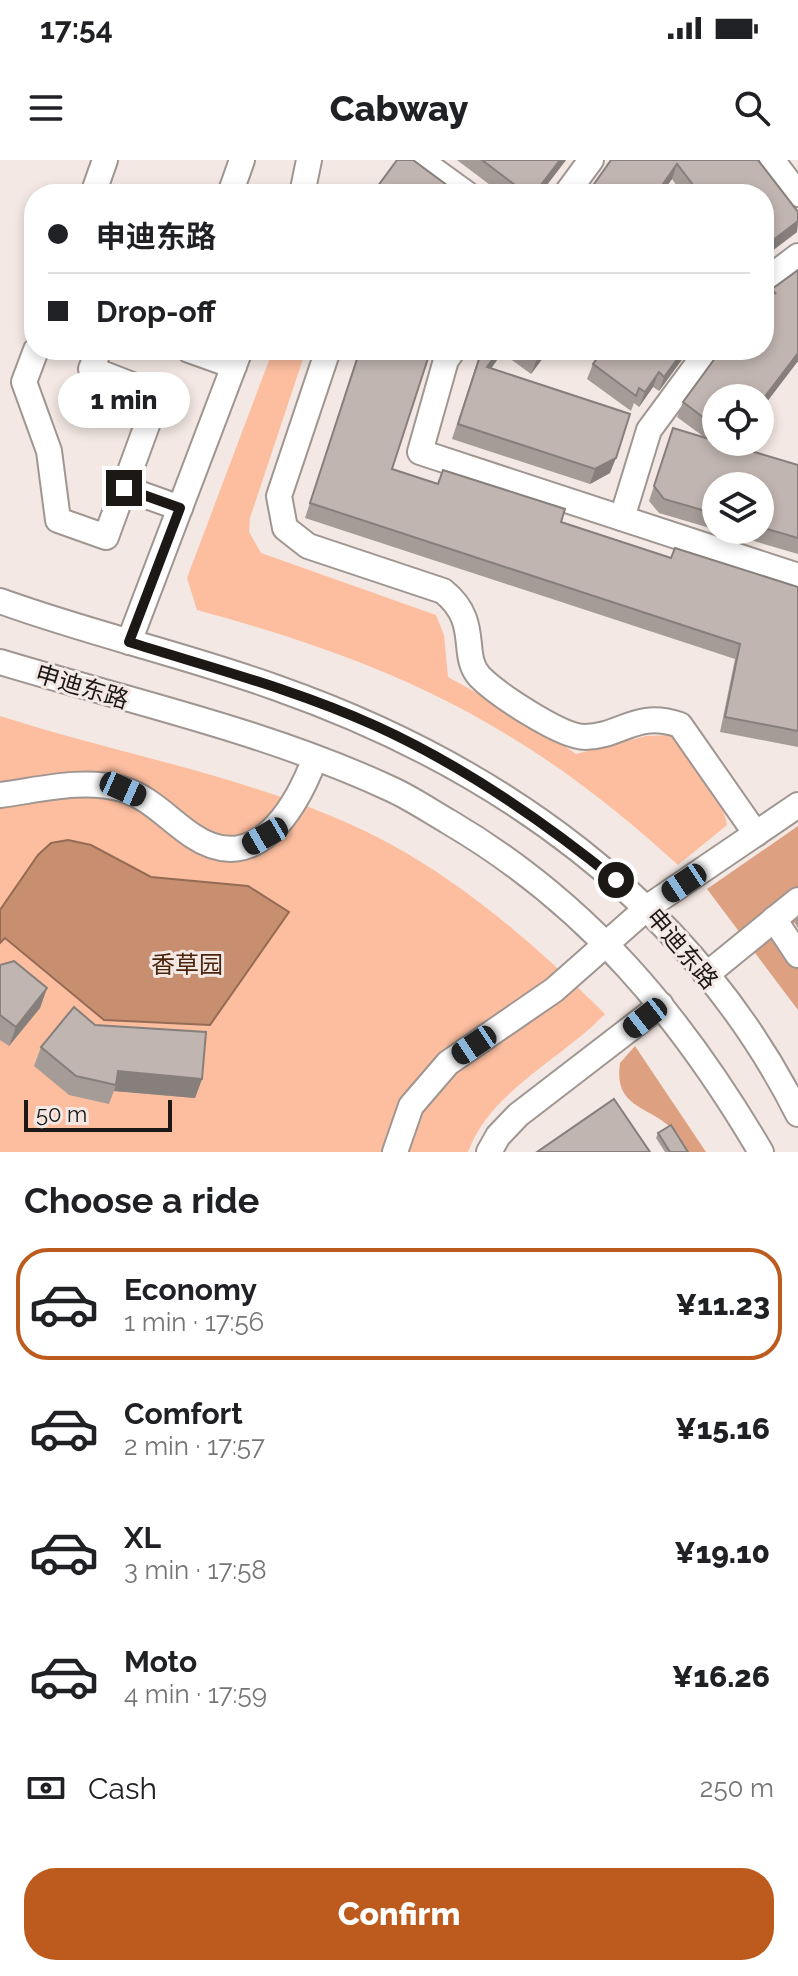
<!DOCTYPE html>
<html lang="en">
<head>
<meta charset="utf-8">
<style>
	body { margin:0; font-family:Raleway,"Noto Sans SC",sans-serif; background:#f6f6f6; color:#202124; height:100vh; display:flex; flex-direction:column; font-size:30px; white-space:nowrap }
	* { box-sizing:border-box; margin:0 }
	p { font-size:26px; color:#757577 }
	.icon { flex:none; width:44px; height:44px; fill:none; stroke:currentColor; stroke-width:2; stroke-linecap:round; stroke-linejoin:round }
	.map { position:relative; height:992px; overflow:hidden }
	.panel { display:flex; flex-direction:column; background:#fff; flex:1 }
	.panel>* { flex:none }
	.top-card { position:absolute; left:24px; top:24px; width:750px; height:176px; border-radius:32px; box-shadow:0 4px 12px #0003; display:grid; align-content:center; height:176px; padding:0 24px; background:#fff }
	.buttons { position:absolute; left:702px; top:224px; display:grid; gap:16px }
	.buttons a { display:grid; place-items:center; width:72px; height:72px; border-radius:50%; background:#fff; box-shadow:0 4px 12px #0003; font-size:40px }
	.scale { position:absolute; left:24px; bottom:20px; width:148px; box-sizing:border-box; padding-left:8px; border:4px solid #1c1816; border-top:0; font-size:22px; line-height:28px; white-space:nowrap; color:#1c1816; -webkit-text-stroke:6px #f3e8e3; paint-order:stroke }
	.end { position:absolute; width:36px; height:36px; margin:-18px; border:10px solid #1c1816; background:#fff; box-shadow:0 0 0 4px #fff }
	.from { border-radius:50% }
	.bubble { position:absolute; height:56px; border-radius:28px; background:#fff; box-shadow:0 4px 12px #0003; font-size:26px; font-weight:800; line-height:56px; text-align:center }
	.car { position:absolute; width:24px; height:48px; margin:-24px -12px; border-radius:10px; box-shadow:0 0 6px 2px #0007; background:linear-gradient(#222 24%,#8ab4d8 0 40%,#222 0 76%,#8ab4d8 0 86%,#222 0) }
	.top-card b { display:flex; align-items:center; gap:28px; height:76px; font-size:30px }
	.top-card b+b { border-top:2px solid #e0e0e0 }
	.top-card i { width:20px; height:20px; background:#202124 }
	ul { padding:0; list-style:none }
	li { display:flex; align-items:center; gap:24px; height:112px; margin:0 16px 12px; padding:0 8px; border:4px solid transparent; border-radius:32px }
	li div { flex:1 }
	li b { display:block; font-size:30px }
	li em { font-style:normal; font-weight:800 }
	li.active { border-color:#bd5b1e }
	li>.icon { width:72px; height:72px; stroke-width:1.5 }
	h2 { padding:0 24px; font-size:36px; line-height:96px }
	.pay { display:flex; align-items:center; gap:20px; height:88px; padding:0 24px; font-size:30px }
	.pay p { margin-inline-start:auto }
	.cta { display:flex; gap:16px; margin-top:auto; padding:16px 24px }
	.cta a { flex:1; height:92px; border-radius:32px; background:#bd5b1e; color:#fff; font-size:32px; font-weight:800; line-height:92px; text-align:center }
	.status { display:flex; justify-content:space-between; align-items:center; height:56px; padding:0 40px; background:#fff; direction:ltr }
	.status svg { height:22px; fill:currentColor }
	header { display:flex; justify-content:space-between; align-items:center; height:104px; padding:0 24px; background:#fff; font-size:36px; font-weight:800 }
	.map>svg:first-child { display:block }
	.green { fill:#fcbe9f }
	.forest { fill:#dda182 }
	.water { fill:#c88e70; stroke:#946b55; stroke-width:2 }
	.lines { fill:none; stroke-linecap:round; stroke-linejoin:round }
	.minor-casing { stroke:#a09691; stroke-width:28 }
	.minor { stroke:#fff; stroke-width:24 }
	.wall { fill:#a59c97; fill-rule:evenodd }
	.shaded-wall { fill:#867f7b }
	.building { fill:#c0b5b0; stroke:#867f7b; stroke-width:2 }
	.route { stroke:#1c1816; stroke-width:10 }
	.labels { text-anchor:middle; stroke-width:6; stroke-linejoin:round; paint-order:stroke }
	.street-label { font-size:24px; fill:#1c1816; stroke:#f3e8e3 }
	.park-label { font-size:24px; fill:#4b240d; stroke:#f3e8e3 }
</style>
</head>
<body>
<div class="status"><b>17:54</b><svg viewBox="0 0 49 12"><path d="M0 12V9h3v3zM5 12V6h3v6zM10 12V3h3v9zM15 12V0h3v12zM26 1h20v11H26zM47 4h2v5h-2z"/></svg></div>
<header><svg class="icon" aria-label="menu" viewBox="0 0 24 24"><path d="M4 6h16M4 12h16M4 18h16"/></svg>Cabway<svg class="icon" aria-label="search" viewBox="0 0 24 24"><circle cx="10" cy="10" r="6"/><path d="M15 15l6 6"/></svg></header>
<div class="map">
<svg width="798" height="992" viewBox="0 0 798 992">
	<rect width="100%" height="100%" fill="#f3e8e3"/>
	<!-- green -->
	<g class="green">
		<path d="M273,190h33l-56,168 -1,14 12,21 175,62 8,20 4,42 85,47 43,30 70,-18 24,-1c19,14 55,68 57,90l-49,40c-153,-140 -282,-201 -481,-255l-10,-32z"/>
		<path d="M0,556c109,35 225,56 331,100 105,42 195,119 274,198 -44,46 -114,76 -137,138h-468z"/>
	</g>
	<!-- forest -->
	<g class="forest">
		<path d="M798,666v95l-7,4 7,11v74l-91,-121z"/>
		<path d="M635,886l71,106h-20c-5,-8 -10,-21 -18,-27 -25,-20 -54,-20 -48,-62z"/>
	</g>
	<!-- water -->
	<path class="water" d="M68,680l23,5 60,32 97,9 41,26 -79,113 -106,-5 -99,-82 -5,5v-33l38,-55 13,-12z"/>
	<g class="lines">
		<defs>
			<g id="minor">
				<path d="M420,0l47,34"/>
				<path d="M772,0l26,34"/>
				<path d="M93,34l12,-34"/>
				<path d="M230,34l12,-34"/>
				<path d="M302,34l7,-34"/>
				<path d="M566,34l25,-34"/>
				<path d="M764,122l34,-26"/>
				<path d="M36,190l-12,32 25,69 9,69 48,17 52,-142 -67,-26 8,-19"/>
				<path d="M189,190l45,16"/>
				<path d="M328,190l-49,146 6,32 23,18 135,45c39,31 16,64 37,86 17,17 81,60 105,60 38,-1 50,-27 95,-12l76,109"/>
				<path d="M453,190l-7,10 -26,92 378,124"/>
				<path d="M124,328l56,20"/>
				<path d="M622,358l27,-88 59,-80"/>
				<path d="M0,441c91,33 186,54 277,87 219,77 414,214 521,426"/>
				<path d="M129,482l111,-292"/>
				<path d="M0,502c129,39 269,70 391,127 20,9 39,22 58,33 138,81 232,194 312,330"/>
				<path d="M0,635c39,-5 83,-17 122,-6 28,8 48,32 71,47 63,42 103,-28 122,-78"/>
				<path d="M774,759l24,36"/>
				<path d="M706,815l92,-75"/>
				<path d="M395,992l16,-46 37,-43 106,-73 94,-83 150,-102"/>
				<path d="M489,992l9,-16 20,-21 143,-110"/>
			</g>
		</defs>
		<!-- minor casing -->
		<use href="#minor" class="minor-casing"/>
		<!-- minor -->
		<use href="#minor" class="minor"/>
	</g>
	<!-- wall -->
	<g class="wall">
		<path d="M457,0h109l-26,34h-38z"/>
		<path d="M611,0h147l40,52 -1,20 -33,25v-63h-81l-11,-15 -11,15h-74z"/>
		<path d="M798,110v91l-38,50v-13h-44v44h21l-3,4 64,19v89l-139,-41 -10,-12 24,-73 31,9 -27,-20 6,-15 89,-113zM716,326h44v44h-44z"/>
		<path d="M359,190l33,119 169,53 110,36 127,29v160l-78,-15 15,-73 -430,-141z"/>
		<path d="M478,190h71l-18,24 -29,-21 -11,16 119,104 -20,11 -138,-45 27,-83 -2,-2z"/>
		<path d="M603,190h86l-30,41 -6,-4 -14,20 -5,-4 -3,8 -44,-32 6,-15z"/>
		<path d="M798,754v14l-3,-5z"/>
		<path d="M0,805l47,23 -7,20 -31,38 -9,-6z"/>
		<path d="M95,865l107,54 -7,19 -81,-7 -5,13 -40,-9 -35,-29 7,-19z"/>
		<path d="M658,973l30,19h-23l-9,-14z"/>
	</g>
	<!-- shaded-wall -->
	<g class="shaded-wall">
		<path d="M560,0h6l-26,34h-6z"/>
		<path d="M677,4l-5,15 -11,15h-5z"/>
		<path d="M798,61l-1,11 -33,25v-10z"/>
		<path d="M499,190h5l-2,3 -21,29 6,-15z"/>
		<path d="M543,190h6l-18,24 6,-15z"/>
		<path d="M684,190h5l-30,41 5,-14z"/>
		<path d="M798,193v8l-38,50v-8z"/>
		<path d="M659,212l-6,15 -14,20 6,-15z"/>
		<path d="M616,298l-6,15 -20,11 5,-15z"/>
		<path d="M47,828l-7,20 -31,38 7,-19z"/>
		<path d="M118,911l84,8 -7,19 -81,-7 2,-6z"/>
	</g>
	<!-- building -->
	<g class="building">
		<path d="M397,0h16l46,34h-87z"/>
		<path d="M482,0h78l-26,34h-7z"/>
		<path d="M611,0h147l40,52v9l-34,26v-53h-64l-23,-30 -21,30h-69z"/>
		<path d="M798,110v83l-38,50v-5h-44v29l-33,-25 38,-52h43v-55l6,-5 6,4 -4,-5z"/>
		<path d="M360,190h65l5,2 -38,117 46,15 5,-14 122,39 -4,13 110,36 4,-10 123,39v144l-73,-14 15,-73 -430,-141z"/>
		<path d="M482,190h17l-12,17 143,47 -14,44 -21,11 -137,-45z"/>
		<path d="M524,190h19l-6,9z"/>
		<path d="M603,190h81l-20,27 -5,-5 -14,20 -6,-4 -3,8 -43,-32z"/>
		<path d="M673,268l43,13v1h5l77,23v73l-38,-11v-41h-44v28l-52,-15 -10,-13z"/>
		<path d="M14,801l33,27 -31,39 -16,-12v-50z"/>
		<path d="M74,847l21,18 111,7 -4,47 -84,-8 -2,14 -40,-9 -35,-29z"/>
		<path d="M614,939l36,53h-113z"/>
		<path d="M671,965l17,27h-18l-12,-19z"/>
	</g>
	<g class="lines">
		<!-- route -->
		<path class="route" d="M124,328l56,20 -51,134c83,26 168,48 247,84 88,40 166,94 240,154"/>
	</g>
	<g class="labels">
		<!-- street labels -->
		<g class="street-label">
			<text transform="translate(82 527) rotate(17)" y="8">申迪东路</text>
			<text transform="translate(682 789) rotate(50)" y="8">申迪东路</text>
		</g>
		<!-- park labels -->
		<g class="park-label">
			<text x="187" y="813">香草园</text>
		</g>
	</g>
</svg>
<div class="buttons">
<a><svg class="icon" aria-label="locate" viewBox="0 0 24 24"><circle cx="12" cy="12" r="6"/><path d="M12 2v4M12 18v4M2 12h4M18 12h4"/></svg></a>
<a><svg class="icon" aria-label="layers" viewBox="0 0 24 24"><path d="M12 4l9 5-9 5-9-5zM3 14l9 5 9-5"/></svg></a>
</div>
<div class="scale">50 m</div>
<i class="end from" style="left:616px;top:720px"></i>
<i class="end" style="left:124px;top:328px"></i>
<div class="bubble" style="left:58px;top:212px;width:132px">1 min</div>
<i class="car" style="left:123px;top:629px;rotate:114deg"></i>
<i class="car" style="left:265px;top:676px;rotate:240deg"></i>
<i class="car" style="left:684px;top:723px;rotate:236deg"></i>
<i class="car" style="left:645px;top:858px;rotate:232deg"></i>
<i class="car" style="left:474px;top:885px;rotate:236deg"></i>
<div class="top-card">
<b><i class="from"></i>申迪东路</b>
<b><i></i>Drop-off</b>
</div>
</div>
<section class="panel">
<h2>Choose a ride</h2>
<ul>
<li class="active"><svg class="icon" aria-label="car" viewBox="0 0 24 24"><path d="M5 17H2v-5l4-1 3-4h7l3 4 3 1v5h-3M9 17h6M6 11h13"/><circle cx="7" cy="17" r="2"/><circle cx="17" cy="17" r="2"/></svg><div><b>Economy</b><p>1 min · 17:56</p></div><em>¥11.23</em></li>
<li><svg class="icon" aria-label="car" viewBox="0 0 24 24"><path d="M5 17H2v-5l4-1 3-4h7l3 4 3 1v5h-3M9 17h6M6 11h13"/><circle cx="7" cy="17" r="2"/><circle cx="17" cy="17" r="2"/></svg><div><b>Comfort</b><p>2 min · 17:57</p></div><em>¥15.16</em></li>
<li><svg class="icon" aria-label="car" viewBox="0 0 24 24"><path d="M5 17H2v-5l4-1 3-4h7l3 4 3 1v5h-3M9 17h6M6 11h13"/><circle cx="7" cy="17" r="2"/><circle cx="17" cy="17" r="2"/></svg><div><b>XL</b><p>3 min · 17:58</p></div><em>¥19.10</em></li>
<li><svg class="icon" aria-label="car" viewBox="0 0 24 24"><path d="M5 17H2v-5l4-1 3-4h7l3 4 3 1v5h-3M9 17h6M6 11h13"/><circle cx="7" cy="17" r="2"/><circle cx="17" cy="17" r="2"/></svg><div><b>Moto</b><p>4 min · 17:59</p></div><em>¥16.26</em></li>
</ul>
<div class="pay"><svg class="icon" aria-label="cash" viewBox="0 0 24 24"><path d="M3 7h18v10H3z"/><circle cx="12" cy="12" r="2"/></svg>Cash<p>250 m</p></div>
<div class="cta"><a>Confirm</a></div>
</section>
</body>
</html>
